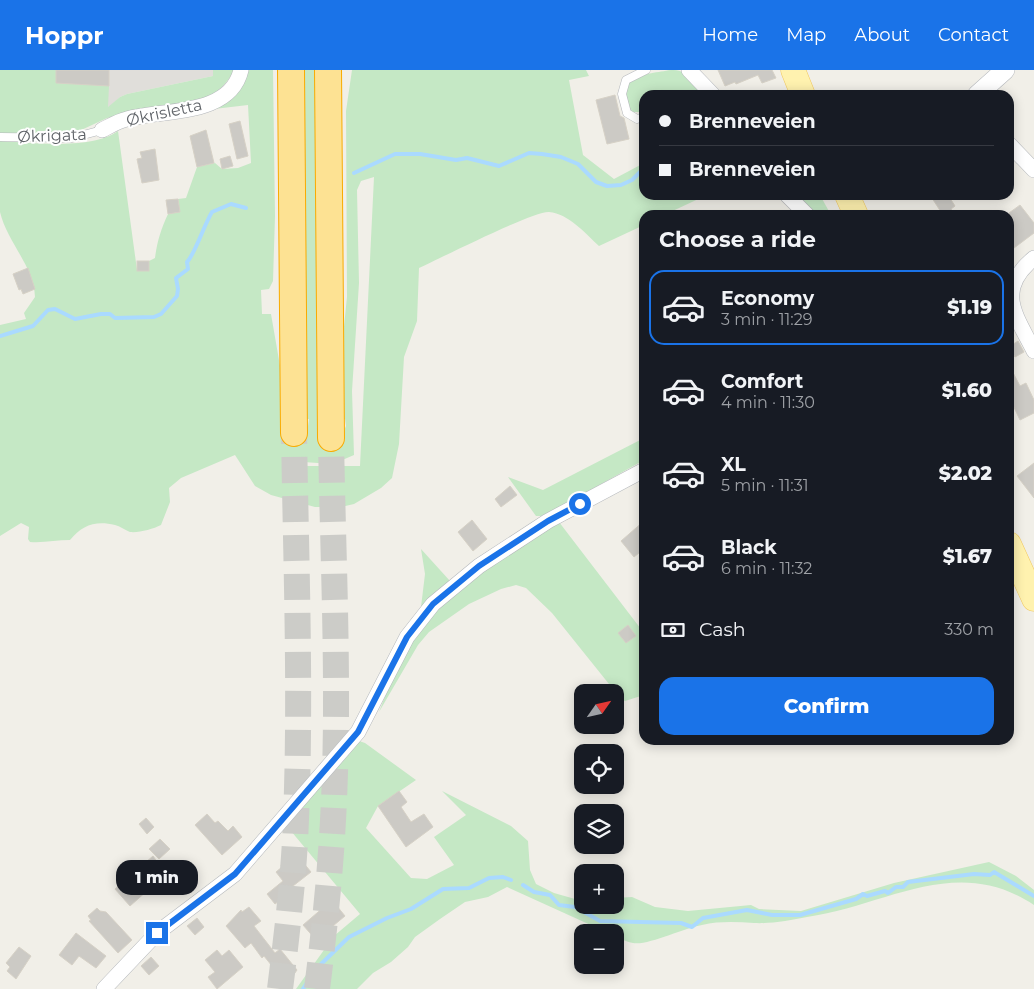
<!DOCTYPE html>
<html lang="en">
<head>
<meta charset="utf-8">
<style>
	body { margin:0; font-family:Montserrat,sans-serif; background:#20242c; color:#f1f3f6; height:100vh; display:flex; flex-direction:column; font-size:19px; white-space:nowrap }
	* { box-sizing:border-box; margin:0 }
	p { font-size:16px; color:#9ea1a6 }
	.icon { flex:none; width:28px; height:28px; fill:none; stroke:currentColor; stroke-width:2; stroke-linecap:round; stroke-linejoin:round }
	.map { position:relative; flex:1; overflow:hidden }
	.details { position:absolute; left:639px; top:140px; width:375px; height:535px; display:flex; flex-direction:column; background:#171b24; border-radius:15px; box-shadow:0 2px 12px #0003 }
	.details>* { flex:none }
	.banner { position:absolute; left:639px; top:20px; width:375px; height:110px; border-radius:15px; box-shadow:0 2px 12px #0003; display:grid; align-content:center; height:110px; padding:0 20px; background:#171b24 }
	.needle { width:32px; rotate:56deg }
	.controls { position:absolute; left:574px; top:614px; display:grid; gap:10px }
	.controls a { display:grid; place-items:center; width:50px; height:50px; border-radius:10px; background:#171b24; box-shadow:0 2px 12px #0003; font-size:25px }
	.end { position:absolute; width:22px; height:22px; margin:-11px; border:6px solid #1a73e8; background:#fff; box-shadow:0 0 0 2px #fff }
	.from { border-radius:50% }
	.bubble { position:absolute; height:35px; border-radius:15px; background:#171b24; box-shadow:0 2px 12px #0003; font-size:16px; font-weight:800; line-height:35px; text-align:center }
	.banner b { display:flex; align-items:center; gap:18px; height:48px; font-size:19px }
	.banner b+b { border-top:1px solid #363941 }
	.banner i { width:12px; height:12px; background:#f1f3f6 }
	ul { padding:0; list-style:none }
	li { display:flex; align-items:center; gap:15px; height:75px; margin:0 10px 8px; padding:0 10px; border:2px solid transparent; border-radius:15px }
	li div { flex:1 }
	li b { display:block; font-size:19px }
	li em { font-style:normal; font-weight:800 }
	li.active { border-color:#1a73e8 }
	li>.icon { width:45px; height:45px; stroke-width:1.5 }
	h2 { padding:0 20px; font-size:22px; line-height:60px }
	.pay { display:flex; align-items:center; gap:12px; height:55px; padding:0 20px; font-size:19px }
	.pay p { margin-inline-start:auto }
	.cta { display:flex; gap:10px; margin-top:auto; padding:10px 20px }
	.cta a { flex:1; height:58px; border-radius:15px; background:#1a73e8; color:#fff; font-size:20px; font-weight:800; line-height:58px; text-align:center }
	header { display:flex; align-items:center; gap:30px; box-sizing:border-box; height:70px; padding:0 25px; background:#1a73e8; color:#fff }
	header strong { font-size:24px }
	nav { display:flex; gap:28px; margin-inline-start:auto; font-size:18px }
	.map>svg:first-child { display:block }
	.industrial { fill:#e0deda }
	.green { fill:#c5e8c5; fill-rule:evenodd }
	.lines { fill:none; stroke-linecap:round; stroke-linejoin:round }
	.stream { stroke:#aadaff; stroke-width:4 }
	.building { fill:#cccac5; stroke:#d6d1c6 }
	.motorway-tunnel { stroke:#ccccc8; stroke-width:26; stroke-dasharray:26 13; stroke-linecap:butt }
	.service-casing { stroke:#b5b8bc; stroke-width:9 }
	.minor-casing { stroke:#b5b8bc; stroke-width:16 }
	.tertiary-casing { stroke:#b5b8bc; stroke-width:20 }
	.primary-casing { stroke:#f2c960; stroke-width:25 }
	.motorway-casing { stroke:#f9ab00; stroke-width:28 }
	.service { stroke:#fff; stroke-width:8 }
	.minor { stroke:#fff; stroke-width:15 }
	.tertiary { stroke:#fff; stroke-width:19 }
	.primary { stroke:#fff2af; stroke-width:24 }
	.motorway { stroke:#fde293; stroke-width:26 }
	.route { stroke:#1a73e8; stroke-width:6 }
	.labels { text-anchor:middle; stroke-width:4; stroke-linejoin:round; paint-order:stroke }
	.street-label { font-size:16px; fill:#5f6368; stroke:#fff }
</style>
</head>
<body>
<header>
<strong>Hoppr</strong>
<nav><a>Home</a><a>Map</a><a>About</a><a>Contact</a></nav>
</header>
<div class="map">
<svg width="1034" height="919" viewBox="0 0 1034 919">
	<rect width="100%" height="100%" fill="#f1efe8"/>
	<!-- industrial -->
	<path class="industrial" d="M50,0h163v6l-86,18 -7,3 -12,11v-22l-52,-3z"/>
	<!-- green -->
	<g class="green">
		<path d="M0,0h56v13l53,3 -1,21 12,-10 7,-3 86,-18v-6h21c-7,14 -16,22 -30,29l-97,19 -30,14 -23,4 -54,-3z"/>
		<path d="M247,0h26l2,146 -2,65 -4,8 -8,1 1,24h9l13,75 23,44 2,-14h-5l-5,-349h21l21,367 5,-11 -1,-7h-4v-63l6,-59 -1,-186 6,-41h234l3,6 -20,4 14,75 31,24 30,-16v32h63l-43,20h-20v10l-45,21c-14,-13 -30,-32 -50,-34 -16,-1 -110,47 -130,56l-2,53 -13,36 -5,87 -7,34 -11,10 -27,16 -13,3h-26l-44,-12 -16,-9 -20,-31 -54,23 -12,10 1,14 -9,23c-8,4 -22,8 -31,7 -5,-2 -10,-6 -15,-7 -19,-5 -33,0 -45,15 -13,0 -26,3 -40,2l-2,-3 1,-12 -8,-4 -21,13v-211l26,-6 -2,-6 11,-16c-1,-31 -28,-55 -35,-85 0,-17 0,-52 0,-71 32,2 92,9 118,-10l19,139 12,1v-10l6,-3c2,-16 6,-29 13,-44l12,-2 -2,-13 8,-1 11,-31 18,-4 7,6 16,-1 13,-5 -3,-58 -34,4c17,-10 30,-18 33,-39zM374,107l-14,289h-62l5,-4 30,2 21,-9 -2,-64 7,-108 -2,-93 4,-9z"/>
		<path d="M671,0c16,0 20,8 28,20l-7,5h-48v17h-12c-23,-35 14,-38 39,-42z"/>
		<path d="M796,125h24l11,20h-18z"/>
		<path d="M644,368v22l-100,56h-8l-28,-39 35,13z"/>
		<path d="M559,452l85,111v62l-19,6 -4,-2 -69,-86 -26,-25 -10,-3 -15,4 -32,15 -40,28 -11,13 -39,67 17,-44 26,-44 56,-50z"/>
		<path d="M421,479l29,32 -27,27 -2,-1 4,-33z"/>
		<path d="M359,671l6,2 51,37 -38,26 -12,22 45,50 16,1 27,-14 -20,-28 32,-22 -24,-24 69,35 17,15 2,29 6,14 18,9 28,8v4h33v-7l17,-1 23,10 33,4 63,-6 8,4 42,2 93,-28 95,-21 27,14 18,14v15c-78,-52 -148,1 -227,12 -16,3 -36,7 -53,6 -17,-1 -35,-2 -52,2 -18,3 -55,21 -69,18 -6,-1 -12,-4 -18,-7v-4h-9l-99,-45 -19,10 -23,5 -25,17 -25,18 -7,10 -17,15 -18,11 -16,16h-61l38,-53 26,-22 -74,-89z"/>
	</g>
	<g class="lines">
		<!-- stream -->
		<g class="stream">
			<path d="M354,103l41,-19h25l36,6 11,-2 32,8 30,-13 13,1 19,3 17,7 18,18 11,4 14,-1 11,-5 12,-12"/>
			<path d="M0,266l33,-10 15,-16 7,-1 20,10 26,-5h9l5,4 39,-1 7,-3 16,-18 1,-7 -2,-11 12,-9 -1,-7c8,-8 17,-37 25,-50l19,-8 15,4"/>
			<path d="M523,815l11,7 16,3 9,10 16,2 25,14 81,2 11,4 11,-9 44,-8 25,5h28l56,-16 7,-5 4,2 18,-5 3,2 8,-6h7l5,-5 66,-8 16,1 4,-3 40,24"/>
			<path d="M303,919l15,-22 31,-30 38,-19 24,-9 32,-20 26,-1 20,-10 14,-1 8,3"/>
		</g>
	</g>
	<!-- building -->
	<g class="building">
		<path d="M56,0h53v16l-53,-3z"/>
		<path d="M718,0h54l4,8 -14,5 -4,-8 -22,9 -1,-2 -10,4z"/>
		<path d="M615,25l5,21 4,2 5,21 -22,5 -11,-44z"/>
		<path d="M240,51l8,35 -11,3 -8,-35z"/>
		<path d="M206,60l8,33 -17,4 -7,-31z"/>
		<path d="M155,79l4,31 -17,3 -5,-24 5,-1 -2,-6z"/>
		<path d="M230,86l3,10 -11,3 -2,-10z"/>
		<path d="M930,125h18l7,11 -4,3 4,6h-12z"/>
		<path d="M178,129l2,13 -12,2 -2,-14z"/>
		<path d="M1020,135l14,18v10l-20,15 -5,-7v-28z"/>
		<rect x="137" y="191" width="12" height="10"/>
		<path d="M28,198l7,21 -12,5 -2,-5 -2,1 -6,-16z"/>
		<path d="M1018,271l6,11 -9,5 -6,-10z"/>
		<path d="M1009,295l11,21 6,-3 8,17v13l-14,7 -11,-23z"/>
		<path d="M1034,393v35l-17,-22z"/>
		<path d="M510,416l7,9 -16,12 -6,-8z"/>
		<path d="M472,450l15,19 -14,12 -15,-19z"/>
		<path d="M644,451v28l-10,8 -13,-16z"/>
		<path d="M628,555l8,11 -10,7 -8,-10z"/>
		<path d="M399,721l8,11 -6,5 10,15 13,-8 9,13 -27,20 -28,-41z"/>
		<path d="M207,744l8,9 3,-2 10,10 5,-5 9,11 -20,18 -27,-30z"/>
		<path d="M146,748l8,9 -7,7 -8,-10z"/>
		<path d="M160,769l10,10 -11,10 -10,-10z"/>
		<path d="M297,785l14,17 -27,21 2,3 -11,8 -8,-10 16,-13 -7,-9 6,-5 -1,-2z"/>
		<path d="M153,786l13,18 -36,32 -15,-17z"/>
		<path d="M332,830l13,16 -29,24 -13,-15z"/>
		<path d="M249,837l12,14 -7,5 21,27 5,-4 17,21 -12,17 -14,-10 5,-6 -12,-15 -2,2 -11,-15 -6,5 -19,-22 15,-16 1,2z"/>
		<path d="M97,838l3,3 6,1 26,28 -14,13 -29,-32 2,-1 -3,-4z"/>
		<path d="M197,848l7,9 -9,8 -8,-9z"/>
		<path d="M76,863l30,23 -10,12 -17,-12 -7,9 -13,-10z"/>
		<path d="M19,877l12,9 -15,23 -9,-8 3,-4 -4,-4z"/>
		<path d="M217,880l5,6 7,-6 14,17 -26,22 -9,-12 7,-5 -10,-12z"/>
		<path d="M151,887l8,9 -10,9 -8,-9z"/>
	</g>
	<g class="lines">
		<!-- motorway-tunnel -->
		<g class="motorway-tunnel">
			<path d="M280,919c7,-56 14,-113 16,-170 5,-128 0,-257 -2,-386"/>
			<path d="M317,919c7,-56 13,-112 16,-169 7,-125 0,-256 -2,-382"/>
		</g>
		<defs>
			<g id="service">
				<path d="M644,47l-7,2 -10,-6 -5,-19 4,-14 20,-10"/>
				<path d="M0,67l72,1 30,-8"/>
			</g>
			<g id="minor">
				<path d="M689,0l24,25"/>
				<path d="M102,60c8,-4 16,-9 25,-11 35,-10 103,-2 114,-49"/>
				<path d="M1009,74l25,26"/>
				<path d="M787,125l20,20"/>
				<path d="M1034,188c-39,32 -19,56 0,93"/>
				<path d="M104,919l53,-56 78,-59 123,-142 49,-95 26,-33 46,-38 69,-45 96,-51"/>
			</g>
			<path id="tertiary" d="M977,25l28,-25"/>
			<g id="primary">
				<path d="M793,0l10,25"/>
				<path d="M847,125l9,20"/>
				<path d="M1009,474l25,55"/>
			</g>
			<g id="motorway">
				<path d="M291,0l3,363"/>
				<path d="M328,0l3,368"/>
			</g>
		</defs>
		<!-- service casing -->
		<use href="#service" class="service-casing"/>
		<!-- minor casing -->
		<use href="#minor" class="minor-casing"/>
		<!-- tertiary casing -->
		<use href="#tertiary" class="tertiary-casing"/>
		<!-- primary casing -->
		<use href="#primary" class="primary-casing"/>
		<!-- motorway casing -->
		<use href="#motorway" class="motorway-casing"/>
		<!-- service -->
		<use href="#service" class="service"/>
		<!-- minor -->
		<use href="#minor" class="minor"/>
		<!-- tertiary -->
		<use href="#tertiary" class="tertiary"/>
		<!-- primary -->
		<use href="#primary" class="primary"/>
		<!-- motorway -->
		<use href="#motorway" class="motorway"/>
	</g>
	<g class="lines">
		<!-- route -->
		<path class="route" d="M157,863l78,-59 123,-142 49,-95 26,-33 46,-38 69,-45 32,-17"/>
	</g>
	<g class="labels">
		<!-- street labels -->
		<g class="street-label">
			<text transform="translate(164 42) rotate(-12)" y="6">Økrisletta</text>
			<text transform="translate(52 65) rotate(-2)" y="6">Økrigata</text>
		</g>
	</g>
</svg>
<div class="controls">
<a><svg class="needle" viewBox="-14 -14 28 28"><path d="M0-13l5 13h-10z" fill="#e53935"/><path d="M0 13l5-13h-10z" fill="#9ea1a6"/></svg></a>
<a><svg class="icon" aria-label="locate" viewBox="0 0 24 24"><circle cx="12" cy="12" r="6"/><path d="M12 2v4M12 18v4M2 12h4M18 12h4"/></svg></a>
<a><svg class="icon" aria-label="layers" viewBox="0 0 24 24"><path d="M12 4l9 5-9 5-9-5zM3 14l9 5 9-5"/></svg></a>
<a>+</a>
<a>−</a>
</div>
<i class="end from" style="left:580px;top:434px"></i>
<i class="end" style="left:157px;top:863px"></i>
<div class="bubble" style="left:116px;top:790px;width:82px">1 min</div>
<div class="banner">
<b><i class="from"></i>Brenneveien</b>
<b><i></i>Brenneveien</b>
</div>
<section class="details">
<h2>Choose a ride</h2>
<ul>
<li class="active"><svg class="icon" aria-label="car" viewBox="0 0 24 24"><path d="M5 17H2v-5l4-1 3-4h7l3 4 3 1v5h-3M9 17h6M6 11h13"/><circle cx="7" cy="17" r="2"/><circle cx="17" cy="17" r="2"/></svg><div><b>Economy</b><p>3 min · 11:29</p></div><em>$1.19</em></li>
<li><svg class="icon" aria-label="car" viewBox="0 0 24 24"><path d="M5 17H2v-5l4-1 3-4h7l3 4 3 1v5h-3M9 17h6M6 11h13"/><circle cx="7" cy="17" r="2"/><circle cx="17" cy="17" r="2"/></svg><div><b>Comfort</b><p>4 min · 11:30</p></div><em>$1.60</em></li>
<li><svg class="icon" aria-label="car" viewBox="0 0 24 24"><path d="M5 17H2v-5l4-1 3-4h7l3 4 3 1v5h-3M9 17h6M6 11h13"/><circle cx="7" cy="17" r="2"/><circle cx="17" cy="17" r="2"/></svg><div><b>XL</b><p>5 min · 11:31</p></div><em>$2.02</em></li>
<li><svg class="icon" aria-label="car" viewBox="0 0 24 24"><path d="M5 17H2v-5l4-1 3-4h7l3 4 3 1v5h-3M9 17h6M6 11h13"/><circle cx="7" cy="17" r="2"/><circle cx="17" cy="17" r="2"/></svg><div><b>Black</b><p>6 min · 11:32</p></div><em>$1.67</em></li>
</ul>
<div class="pay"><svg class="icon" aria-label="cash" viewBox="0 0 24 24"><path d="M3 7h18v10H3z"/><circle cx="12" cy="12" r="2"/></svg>Cash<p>330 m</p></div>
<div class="cta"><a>Confirm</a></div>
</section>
</div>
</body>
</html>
